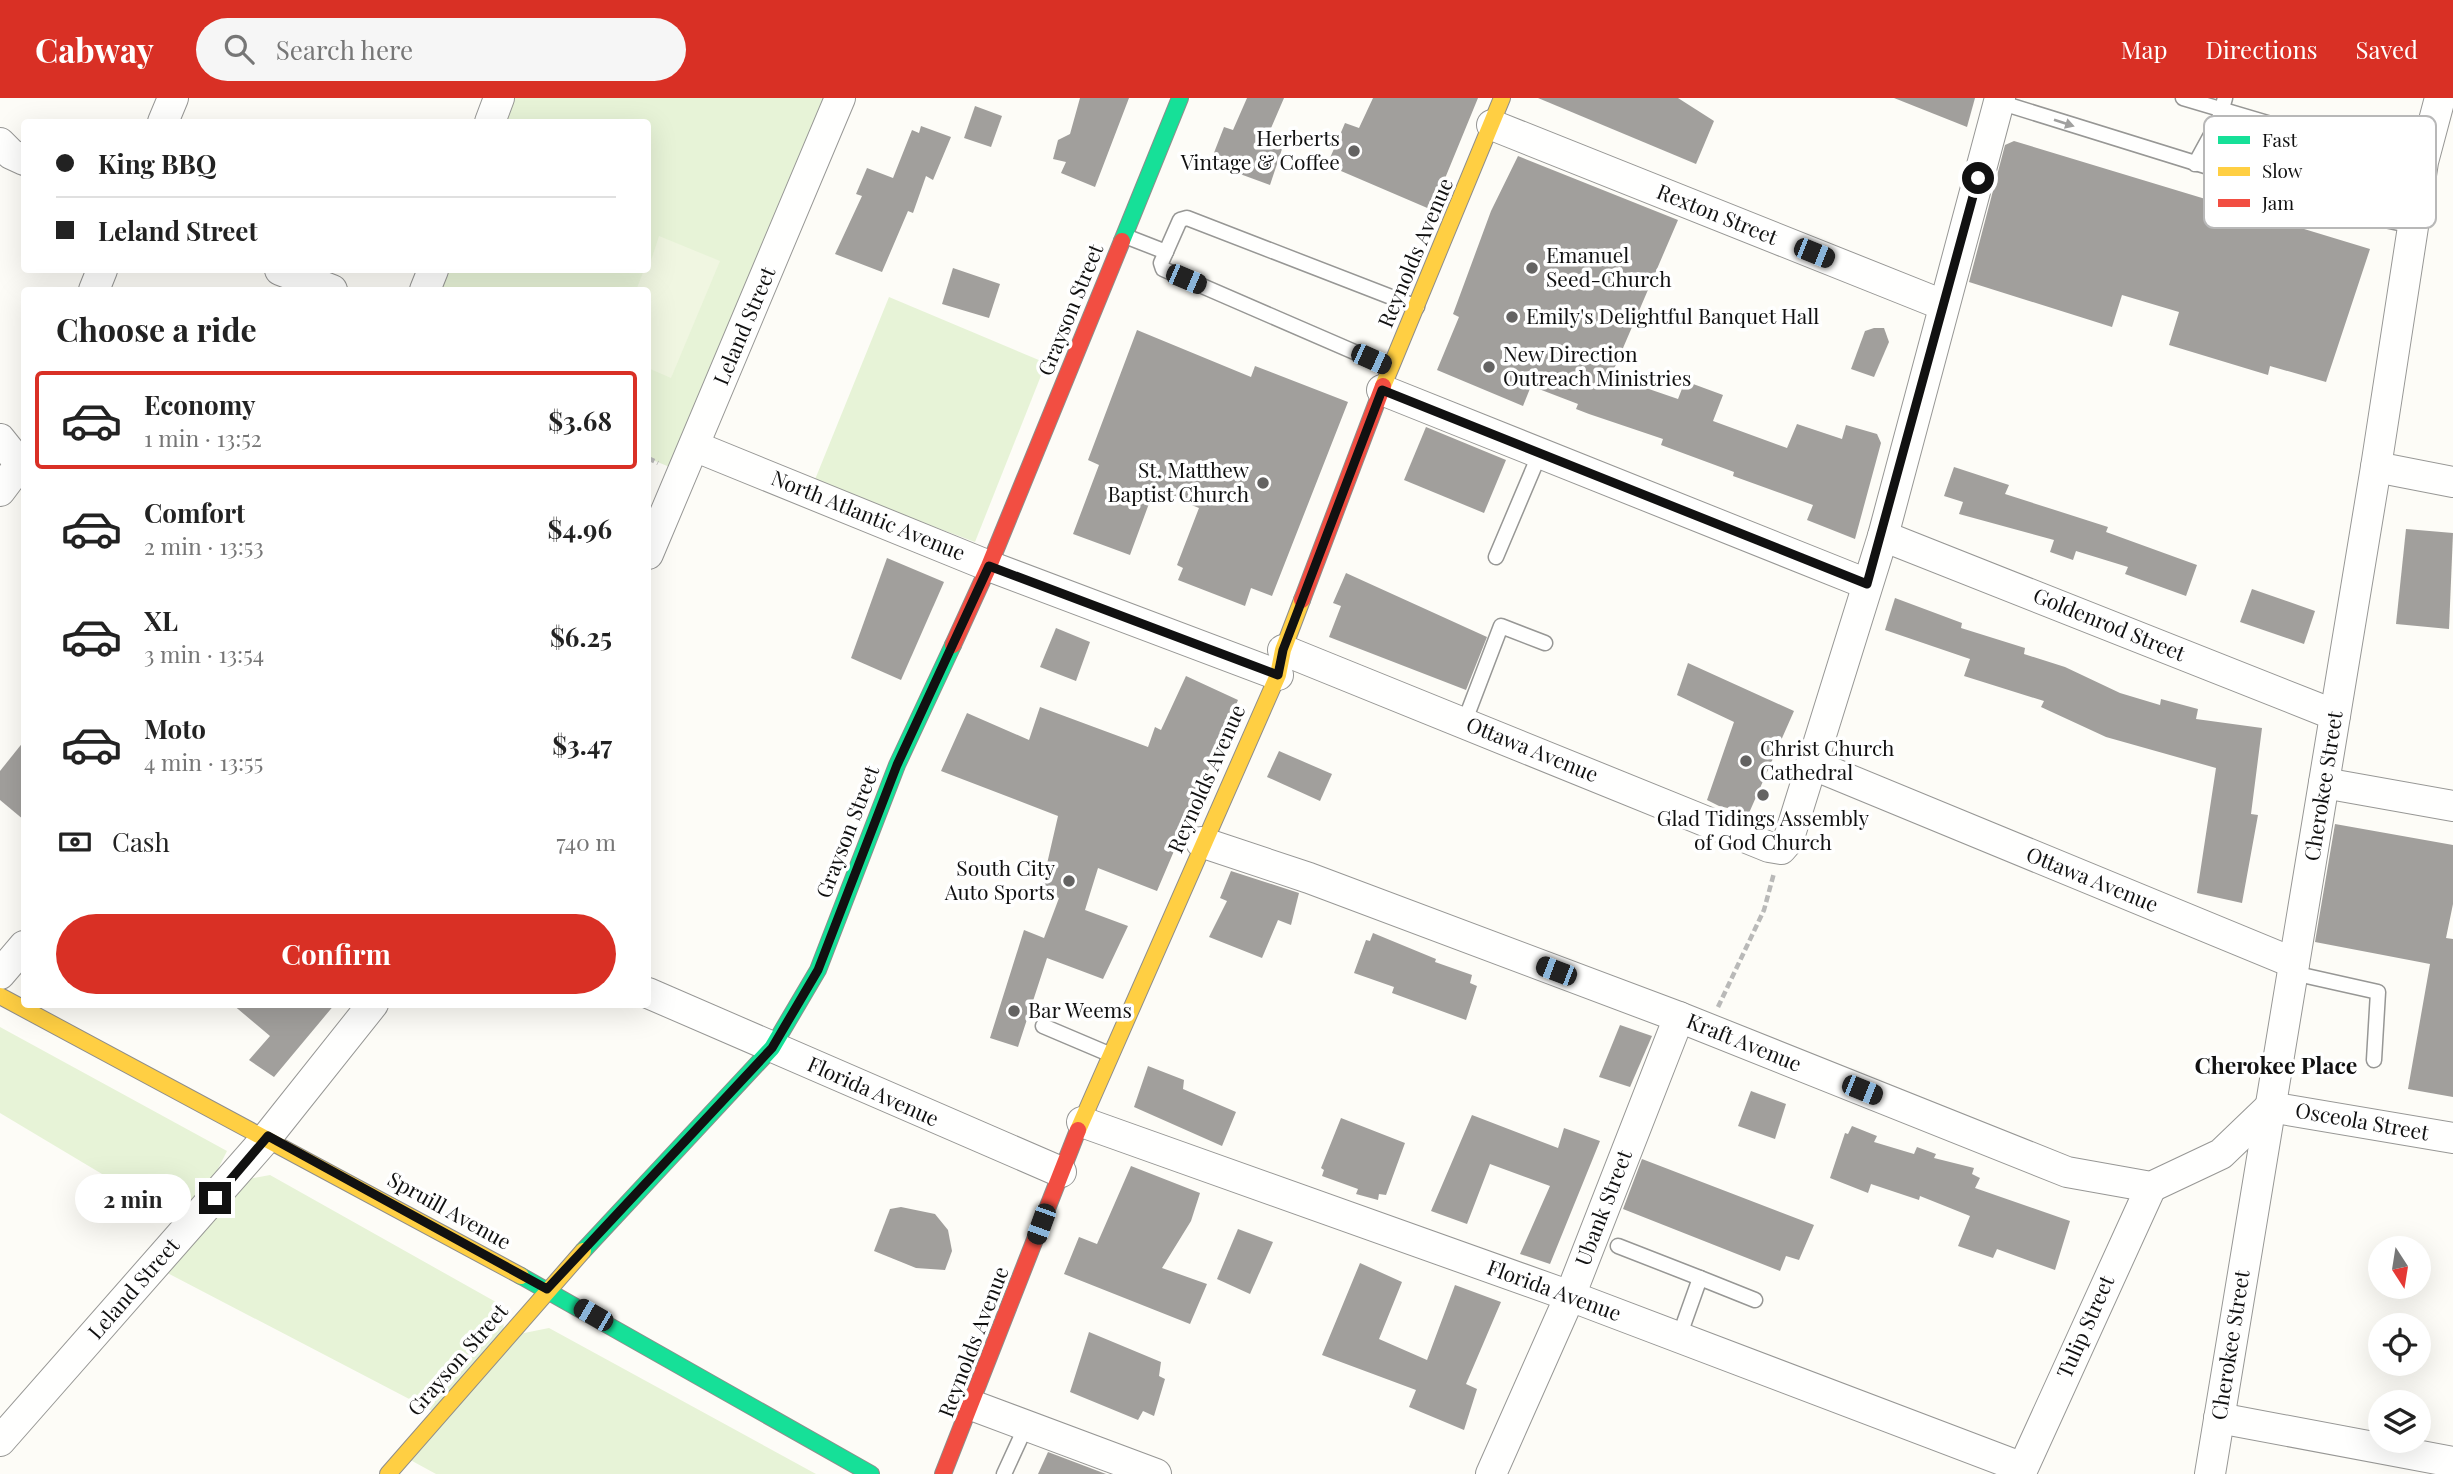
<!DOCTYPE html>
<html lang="en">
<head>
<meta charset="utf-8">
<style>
	body { margin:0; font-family:"Playfair Display",serif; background:#f6f6f6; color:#222; height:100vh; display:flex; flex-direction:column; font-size:26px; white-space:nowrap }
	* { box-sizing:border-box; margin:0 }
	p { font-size:23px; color:#767676 }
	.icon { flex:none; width:38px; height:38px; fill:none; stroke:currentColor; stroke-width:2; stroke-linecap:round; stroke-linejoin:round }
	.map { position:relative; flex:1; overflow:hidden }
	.sheet { position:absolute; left:21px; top:189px; width:630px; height:721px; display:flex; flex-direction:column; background:#fff; border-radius:7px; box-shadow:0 7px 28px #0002 }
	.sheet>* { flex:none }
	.banner { position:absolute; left:21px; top:21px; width:630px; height:154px; border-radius:7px; box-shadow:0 7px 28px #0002; display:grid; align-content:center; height:154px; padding:0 35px; background:#fff }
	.needle { width:46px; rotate:168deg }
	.buttons { position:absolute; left:2368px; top:1138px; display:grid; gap:14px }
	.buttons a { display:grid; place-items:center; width:63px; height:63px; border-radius:50%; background:#fff; box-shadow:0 7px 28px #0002; font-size:35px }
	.end { position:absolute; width:32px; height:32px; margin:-16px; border:9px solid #111; background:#fff; box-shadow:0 0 0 4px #fff }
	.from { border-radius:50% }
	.bubble { position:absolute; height:49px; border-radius:24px; background:#fff; box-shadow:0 7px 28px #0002; font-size:23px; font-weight:700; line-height:49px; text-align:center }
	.car { position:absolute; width:21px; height:42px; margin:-21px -10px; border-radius:9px; box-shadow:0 0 5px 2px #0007; background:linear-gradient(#222 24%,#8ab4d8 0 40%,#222 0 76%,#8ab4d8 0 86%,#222 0) }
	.banner b { display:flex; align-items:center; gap:24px; height:66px; font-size:26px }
	.banner b+b { border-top:2px solid #e0e0e0 }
	.banner i { width:18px; height:18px; background:#222 }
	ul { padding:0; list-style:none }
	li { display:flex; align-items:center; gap:21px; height:98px; margin:0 14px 10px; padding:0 21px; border:4px solid transparent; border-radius:7px }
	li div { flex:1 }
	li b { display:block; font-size:26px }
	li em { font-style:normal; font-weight:700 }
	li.on { border-color:#d93025 }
	li>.icon { width:63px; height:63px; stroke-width:1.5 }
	h2 { padding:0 35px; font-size:32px; line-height:84px }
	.pay { display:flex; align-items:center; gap:18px; height:77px; padding:0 35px; font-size:26px }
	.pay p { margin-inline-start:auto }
	.cta { display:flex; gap:14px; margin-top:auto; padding:14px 35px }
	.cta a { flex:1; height:80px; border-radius:42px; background:#d93025; color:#fff; font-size:28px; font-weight:700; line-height:80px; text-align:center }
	header { display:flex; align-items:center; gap:42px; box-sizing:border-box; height:98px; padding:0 35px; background:#d93025; color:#fff }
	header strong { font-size:33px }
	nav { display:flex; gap:38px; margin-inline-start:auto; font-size:24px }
	.search { width:490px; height:63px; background:#f6f6f6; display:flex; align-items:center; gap:18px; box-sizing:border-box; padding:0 24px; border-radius:38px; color:#767676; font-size:26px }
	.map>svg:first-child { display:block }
	.green { fill:#e7f3d7 }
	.pitch { fill:#f0f6e1 }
	.building { fill:#a19f9c }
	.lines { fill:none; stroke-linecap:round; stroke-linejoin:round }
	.lane-casing { stroke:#979795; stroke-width:17 }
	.street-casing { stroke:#979795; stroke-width:32 }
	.fast-casing { stroke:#8e8d8b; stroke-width:18 }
	.slow-casing { stroke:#8e8d8b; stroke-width:18 }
	.jam-casing { stroke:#8e8d8b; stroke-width:18 }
	.path { stroke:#b9b9b8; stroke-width:4.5; stroke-dasharray:7 3.5; stroke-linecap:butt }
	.lane { stroke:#fffffe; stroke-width:14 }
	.street { stroke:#fffffe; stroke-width:30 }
	.fast { stroke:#16e098; stroke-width:16 }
	.slow { stroke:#ffcf43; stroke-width:16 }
	.jam { stroke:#f24e42; stroke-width:16 }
	.oneway { fill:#a0a09f }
	.route { stroke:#111; stroke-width:9 }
	.poi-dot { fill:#646362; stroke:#fff; stroke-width:2.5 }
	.labels { text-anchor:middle; stroke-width:7; stroke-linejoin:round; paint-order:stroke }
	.poi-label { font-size:21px; fill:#111; stroke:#fff; text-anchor:start }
	.street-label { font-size:21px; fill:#111; stroke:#fff }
	.neighbourhood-label { font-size:23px; font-weight:bold; fill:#111; stroke:#fff }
	.key { fill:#fff; stroke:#b8b8b8; stroke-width:2 }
	.key-label { font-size:19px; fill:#111 }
</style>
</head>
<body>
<header>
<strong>Cabway</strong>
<div class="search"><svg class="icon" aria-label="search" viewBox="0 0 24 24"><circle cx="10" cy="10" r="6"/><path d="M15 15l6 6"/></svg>Search here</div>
<nav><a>Map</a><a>Directions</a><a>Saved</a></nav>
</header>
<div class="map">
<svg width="2453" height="1376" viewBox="0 0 2453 1376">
	<rect width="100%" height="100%" fill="#fdfcf7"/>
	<!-- green -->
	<g class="green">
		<path d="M502,0h335l-153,375 -36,-15v-168h-223l8,-20h215v-148h-156z"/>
		<path d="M889,199l157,66 -71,179 -161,-60z"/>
		<path d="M0,929l227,124 -36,72 36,-40 43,-8 233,131 1,31 45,-9 267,146h-380l-33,-18 35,-42 -284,-148 35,-40 -189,-113z"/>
	</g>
	<!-- pitch -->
	<path class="pitch" d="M659,138l61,25 -49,117 -23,-10v-78h-12l8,-20h4z"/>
	<!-- building -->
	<g class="building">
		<path d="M1080,0h49l-34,89 -34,-14 5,-11 -13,-3 5,-19 12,-6z"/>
		<path d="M1247,0h37l-19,44 17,7 -12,36 -60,-22 14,-36 9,3z"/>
		<path d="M1373,0h105l-46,112 -105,-45 18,-42 14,5z"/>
		<path d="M1538,0h140l36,23 -18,43z"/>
		<path d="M1894,0h81l-8,29z"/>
		<path d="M975,8l27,10 -11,31 -27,-9z"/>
		<path d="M921,28l30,11 -18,43 -7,-4 -13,37 -5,-2 -26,61 -47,-18 27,-58 -6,-2 11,-26 26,10 19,-48 7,3z"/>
		<path d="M2014,43l356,108 -44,133 -56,-16 -2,9 -99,-30 10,-33 -57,-17 -10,32 -143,-45 36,-137z"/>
		<path d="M1518,58l160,64 -67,156 67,23 7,-18 38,14 -10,26 74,27 10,-24 45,15 4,-14 31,9 4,9 -26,96 -48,-19 6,-15 -80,-29 1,-4 -73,-27 2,-6 -74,-25 -13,-5 2,-5 -47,-18 -8,20 -86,-36 22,-53 -6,-3 38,-103z"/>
		<path d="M953,170l47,16 -11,34 -47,-14z"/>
		<path d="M1874,230h10l5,14 -15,35 -23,-8 14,-38z"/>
		<path d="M1137,232l114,47 4,-11 93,36 -76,194 -21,-8 -6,18 -67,-26 5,-12 -6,-3 22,-57 -45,-18 -24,65 -57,-21 26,-69 -11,-5z"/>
		<path d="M1426,329l80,33 -22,53 -80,-33z"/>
		<path d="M1954,369l55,18 -4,9 103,33 -2,5 91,33 -11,31 -61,-22 3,-7 -52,-16 -3,9 -23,-8 4,-12 -95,-26 4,-12 -19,-6z"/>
		<path d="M2406,431l47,4 -4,96 -53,-5z"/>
		<path d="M887,460l57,24 -43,98 -50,-22z"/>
		<path d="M1346,475l141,64 -21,53 -137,-53 12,-31 -8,-3z"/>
		<path d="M2252,491l63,22 -11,33 -64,-22z"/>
		<path d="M1895,500l67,25 -1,5 64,20 -1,6 41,13 55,26 40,12 1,-6 37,10 -2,10 66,9 -11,86 7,1 -16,88 -45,-10 19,-125 -110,-31 -65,-30 3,-6 -80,-25 6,-17 -85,-29z"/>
		<path d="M1056,530l34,14 -14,39 -36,-14z"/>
		<path d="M1688,565l106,48 -45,102 -30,-7 -12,-6 27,-78 -57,-27z"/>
		<path d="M1186,578l52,24 -81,191 -59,-23 -13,42 43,16 -25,53 -56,-21 -29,89 -28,-9 34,-108 20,8 15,-40 -18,-8 17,-74 -117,-45 26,-58 62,27 11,-33 108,40 7,-20 6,3z"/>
		<path d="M24,643v79l-24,-20v-29z"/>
		<path d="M1279,653l53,23 -12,27 -53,-24z"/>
		<path d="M2335,726l118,21v59l-7,34 7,1v158l-45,-8 22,-125 -115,-22z"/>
		<path d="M1231,773l68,22 -8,32 -13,-5 -16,38 -53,-21 18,-36 -7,-3z"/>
		<path d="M1373,835l63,26 -1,3 37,13 -2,8 7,3 -11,34 -74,-27 2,-6 -40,-14 12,-33 4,1z"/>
		<path d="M232,906h103l-61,73 -25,-17 21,-24z"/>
		<path d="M1620,927l32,11 -22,51 -31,-10z"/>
		<path d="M1148,968l36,14 -1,9 53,23 -14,34 -88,-39z"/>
		<path d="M1751,993l35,13 -11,35 -37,-13z"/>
		<path d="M1472,1017l86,33 6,-20 36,13 -50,123 -30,-10 30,-68 -60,-22 -23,60 -36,-13z"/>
		<path d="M1341,1020l64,25 -19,52 -7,-1 -1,6 -22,-6 2,-5 -36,-13 2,-6 -3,-2z"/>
		<path d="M1852,1028l25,10 -3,6 40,12 3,-7 19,7 -2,4 40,10 -2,6 8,4 -5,10 95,33 -15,49 -58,-21 -4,9 -35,-12 12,-30 -50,-20 -1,4 -48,-16 -3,9 -38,-15 15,-45 3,1z"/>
		<path d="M1642,1061l172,66 -15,35 -13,-4 -6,15 -157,-62z"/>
		<path d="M1131,1068l69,27 -9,28 -29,47 45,16 -17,40 -126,-50 15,-37 18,7z"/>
		<path d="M901,1109l34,7 13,16 4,21 -7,19 -29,-2 -42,-17 16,-42z"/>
		<path d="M1238,1131l35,13 -23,52 -33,-15z"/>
		<path d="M1360,1165l42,19 -23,57 48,21 28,-75 46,17 -35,82 11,5 -13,41 -55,-23 7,-17 -94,-35z"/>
		<path d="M1089,1234l72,30 -2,14 6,3 -11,37 -11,-5 -5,9 -68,-28z"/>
		<path d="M1048,1354l58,22h-68z"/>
	</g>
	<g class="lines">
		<defs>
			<g id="lane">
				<path d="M2183,0l206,61 34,3"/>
				<path d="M1999,4l367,114 47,10"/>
				<path d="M2195,66l23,-42 7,-24"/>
				<path d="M1125,138l41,16"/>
				<path d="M1389,269l-226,-98 -2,-6 19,-43 7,-2 230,89"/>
				<path d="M1496,459l44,-104"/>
				<path d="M1464,625l37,-97 44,17"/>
				<path d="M2293,875l85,19 -4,68"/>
				<path d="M1043,928l66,28"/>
				<path d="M1618,1148l82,32"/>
				<path d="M1679,1239l21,-59 55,22"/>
				<path d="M1004,1376l22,-48"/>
			</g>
			<g id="street">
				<path d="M163,24l10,-24"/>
				<path d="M490,24l9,-24"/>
				<path d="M1492,27l451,180"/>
				<path d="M0,45l11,11 13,6"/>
				<path d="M280,172l52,20"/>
				<path d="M94,192l8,-20"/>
				<path d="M425,192l8,-20"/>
				<path d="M1382,292l485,194"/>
				<path d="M0,341l24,30"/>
				<path d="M694,348l295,120 289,109"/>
				<path d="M2376,369l77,15"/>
				<path d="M0,393l24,-32"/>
				<path d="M1883,438l452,179"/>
				<path d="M648,456l192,-456"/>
				<path d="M1283,552l486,197 12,2 7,-8 95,-305 117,-438"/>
				<path d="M1811,666l483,199"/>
				<path d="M2324,685l129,23"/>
				<path d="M1201,744l108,36 370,139 388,155 84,15 70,-33 49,-47 183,31"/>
				<path d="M0,876l24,-28"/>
				<path d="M648,895l413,179"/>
				<path d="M1082,1024l488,174 453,172 128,-281"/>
				<path d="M974,1308l182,68"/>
				<path d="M2219,1320l234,44"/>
				<path d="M0,1343l268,-305 105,-132"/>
				<path d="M1491,1376l79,-178 109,-279"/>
				<path d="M2210,1376l166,-1007 47,-305 17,-64"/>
			</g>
			<g id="fast">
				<path d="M1122,143l58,-143"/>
				<path d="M583,1153l189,-203 46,-78 79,-205 56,-120"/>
				<path d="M521,1178l350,198"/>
			</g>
			<g id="slow">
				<path d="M1383,288l119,-288"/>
				<path d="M0,898l521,280"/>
				<path d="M1078,1032l200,-455 5,-25 19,-50"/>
				<path d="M388,1376l195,-223"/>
			</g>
			<g id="jam">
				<path d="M1302,502l81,-214"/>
				<path d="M953,547l36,-79 133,-325"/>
				<path d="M943,1376l135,-344"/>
			</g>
		</defs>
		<!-- lane casing -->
		<use href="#lane" class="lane-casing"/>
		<!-- street casing -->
		<use href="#street" class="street-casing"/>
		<!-- fast casing -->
		<use href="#fast" class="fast-casing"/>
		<!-- slow casing -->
		<use href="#slow" class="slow-casing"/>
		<!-- jam casing -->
		<use href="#jam" class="jam-casing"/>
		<!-- path -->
		<g class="path">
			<path d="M648,360l10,5"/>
			<path d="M1718,909l46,-97 10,-37"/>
		</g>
		<!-- lane -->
		<use href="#lane" class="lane"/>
		<!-- street -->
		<use href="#street" class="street"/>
		<!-- fast -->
		<use href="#fast" class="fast"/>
		<!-- slow -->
		<use href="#slow" class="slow"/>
		<!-- jam -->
		<use href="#jam" class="jam"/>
	</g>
	<!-- one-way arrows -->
	<defs><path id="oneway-solid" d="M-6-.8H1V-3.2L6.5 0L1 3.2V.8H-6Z" transform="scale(1.75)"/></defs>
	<use class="oneway" href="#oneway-solid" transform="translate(2064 25) rotate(18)"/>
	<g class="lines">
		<!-- route -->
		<path class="route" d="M215,1100l53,-62 279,153 225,-241 46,-78 79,-205 92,-199 289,109 5,-25 99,-260 485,194 111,-406"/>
	</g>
	<!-- markers -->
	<g class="poi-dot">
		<circle cx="1354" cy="53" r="7"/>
		<circle cx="1532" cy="170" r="7"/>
		<circle cx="1512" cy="219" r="7"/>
		<circle cx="1489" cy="269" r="7"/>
		<circle cx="1263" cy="385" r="7"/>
		<circle cx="1746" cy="663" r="7"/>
		<circle cx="1763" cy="697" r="7"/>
		<circle cx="1069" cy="783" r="7"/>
		<circle cx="1014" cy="913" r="7"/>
	</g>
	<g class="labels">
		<!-- poi labels -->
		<g class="poi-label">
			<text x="1340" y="48" text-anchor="end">Herberts<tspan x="1340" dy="24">Vintage &amp; Coffee</tspan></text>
			<text x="1546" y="165">Emanuel<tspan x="1546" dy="24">Seed-Church</tspan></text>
			<text x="1526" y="226">Emily's Delightful Banquet Hall</text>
			<text x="1503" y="264">New Direction<tspan x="1503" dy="24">Outreach Ministries</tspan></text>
			<text x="1249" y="380" text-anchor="end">St. Matthew<tspan x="1249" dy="24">Baptist Church</tspan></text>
			<text x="1760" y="658">Christ Church<tspan x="1760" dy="24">Cathedral</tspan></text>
			<text x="1763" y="728" text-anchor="middle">Glad Tidings Assembly<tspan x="1763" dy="24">of God Church</tspan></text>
			<text x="1055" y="778" text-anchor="end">South City<tspan x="1055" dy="24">Auto Sports</tspan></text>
			<text x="1028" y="920">Bar Weems</text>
		</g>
		<!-- street labels -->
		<g class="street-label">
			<text transform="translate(1717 117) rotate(22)" y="7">Rexton Street</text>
			<text transform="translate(1416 155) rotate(-67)" y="7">Reynolds Avenue</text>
			<text transform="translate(1071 212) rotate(-68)" y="7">Grayson Street</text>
			<text transform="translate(745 228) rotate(-67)" y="7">Leland Street</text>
			<text transform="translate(868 418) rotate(22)" y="7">North Atlantic Avenue</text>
			<text transform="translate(2109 527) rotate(22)" y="7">Goldenrod Street</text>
			<text transform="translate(1532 652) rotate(22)" y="7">Ottawa Avenue</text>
			<text transform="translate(1207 681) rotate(-66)" y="7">Reynolds Avenue</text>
			<text transform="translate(2324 688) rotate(-81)" y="7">Cherokee Street</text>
			<text transform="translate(848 734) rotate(-69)" y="7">Grayson Street</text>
			<text transform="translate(2092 782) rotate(22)" y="7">Ottawa Avenue</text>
			<text transform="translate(1744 945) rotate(22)" y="7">Kraft Avenue</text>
			<text transform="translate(873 994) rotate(24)" y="7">Florida Avenue</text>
			<text transform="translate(2362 1024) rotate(10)" y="7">Osceola Street</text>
			<text transform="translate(1604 1110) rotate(-69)" y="7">Ubank Street</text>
			<text transform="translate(449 1113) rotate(29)" y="7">Spruill Avenue</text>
			<text transform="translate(134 1191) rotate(-49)" y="7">Leland Street</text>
			<text transform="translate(1554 1193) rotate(20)" y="7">Florida Avenue</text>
			<text transform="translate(2086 1229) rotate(-66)" y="7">Tulip Street</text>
			<text transform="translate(974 1244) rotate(-69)" y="7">Reynolds Avenue</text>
			<text transform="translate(2231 1247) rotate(-81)" y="7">Cherokee Street</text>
			<text transform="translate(458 1262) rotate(-49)" y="7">Grayson Street</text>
		</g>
		<!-- neighbourhood labels -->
		<g class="neighbourhood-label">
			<text x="2276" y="976">Cherokee Place</text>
		</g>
	</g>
	<!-- legend -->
	<rect x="2204" y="18" width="232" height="112" rx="10" class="key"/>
	<rect x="2218" y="38" width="32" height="8" fill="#16e098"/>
	<rect x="2218" y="69" width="32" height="9" fill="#ffcf43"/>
	<rect x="2218" y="101" width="32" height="8" fill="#f24e42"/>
	<g class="key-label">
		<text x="2262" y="49">Fast</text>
		<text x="2262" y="80">Slow</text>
		<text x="2262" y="112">Jam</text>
	</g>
</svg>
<div class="buttons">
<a><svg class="needle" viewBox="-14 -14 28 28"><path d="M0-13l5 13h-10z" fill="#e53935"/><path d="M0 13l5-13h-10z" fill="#767676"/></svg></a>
<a><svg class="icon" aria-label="locate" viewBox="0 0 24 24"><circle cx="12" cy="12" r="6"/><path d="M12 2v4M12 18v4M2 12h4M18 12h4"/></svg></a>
<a><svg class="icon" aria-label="layers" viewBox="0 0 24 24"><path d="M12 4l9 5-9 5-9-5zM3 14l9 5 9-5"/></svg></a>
</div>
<i class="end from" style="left:1978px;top:80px"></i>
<i class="end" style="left:215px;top:1100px"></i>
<div class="bubble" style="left:75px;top:1076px;width:116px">2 min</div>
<i class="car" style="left:1814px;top:155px;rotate:112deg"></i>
<i class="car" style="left:1186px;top:181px;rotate:113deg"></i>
<i class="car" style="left:1371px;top:261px;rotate:114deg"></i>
<i class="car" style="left:1556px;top:873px;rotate:291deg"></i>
<i class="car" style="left:1862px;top:992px;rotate:112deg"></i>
<i class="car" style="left:1041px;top:1126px;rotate:200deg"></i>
<i class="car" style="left:593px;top:1217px;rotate:300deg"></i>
<div class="banner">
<b><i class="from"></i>King BBQ</b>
<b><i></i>Leland Street</b>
</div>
<section class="sheet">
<h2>Choose a ride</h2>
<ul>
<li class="on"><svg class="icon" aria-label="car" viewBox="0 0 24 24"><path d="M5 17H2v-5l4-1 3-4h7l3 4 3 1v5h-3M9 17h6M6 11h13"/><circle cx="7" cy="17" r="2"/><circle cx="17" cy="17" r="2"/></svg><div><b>Economy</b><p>1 min · 13:52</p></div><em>$3.68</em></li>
<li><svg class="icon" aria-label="car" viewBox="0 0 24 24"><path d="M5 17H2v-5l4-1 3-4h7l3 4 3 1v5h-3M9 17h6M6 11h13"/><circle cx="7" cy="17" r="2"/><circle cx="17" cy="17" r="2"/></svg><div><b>Comfort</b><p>2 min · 13:53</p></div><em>$4.96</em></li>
<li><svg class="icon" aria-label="car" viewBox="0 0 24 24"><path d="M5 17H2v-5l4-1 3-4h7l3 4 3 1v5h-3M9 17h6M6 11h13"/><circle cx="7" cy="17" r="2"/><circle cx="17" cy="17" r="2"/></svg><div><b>XL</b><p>3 min · 13:54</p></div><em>$6.25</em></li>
<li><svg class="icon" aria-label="car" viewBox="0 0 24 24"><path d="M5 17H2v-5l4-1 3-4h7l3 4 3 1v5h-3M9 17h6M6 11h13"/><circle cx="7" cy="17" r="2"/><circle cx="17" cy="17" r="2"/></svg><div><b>Moto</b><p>4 min · 13:55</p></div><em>$3.47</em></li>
</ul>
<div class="pay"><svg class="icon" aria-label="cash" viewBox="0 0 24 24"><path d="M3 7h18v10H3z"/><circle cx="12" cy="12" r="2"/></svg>Cash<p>740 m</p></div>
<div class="cta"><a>Confirm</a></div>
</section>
</div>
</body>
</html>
